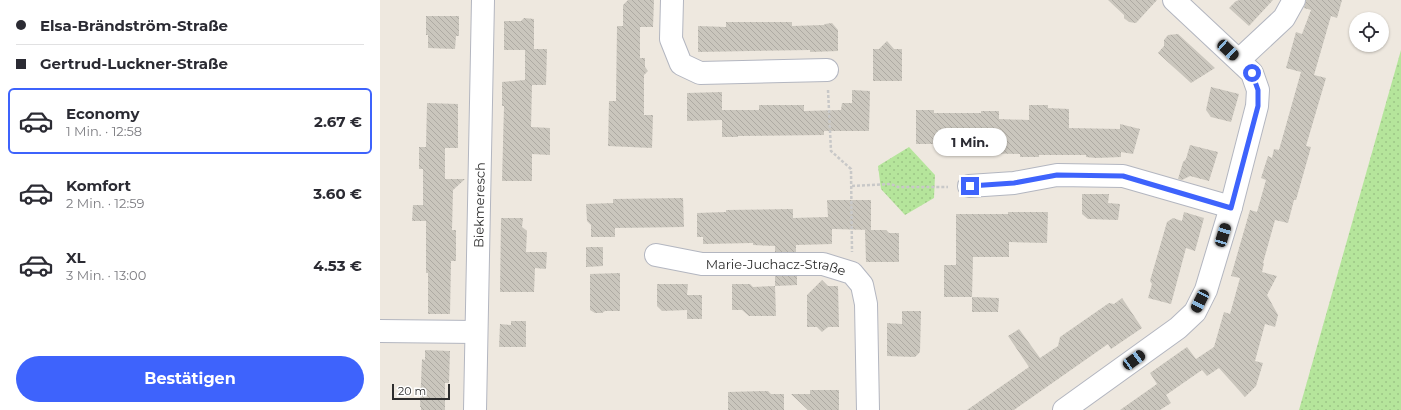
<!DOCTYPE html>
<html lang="de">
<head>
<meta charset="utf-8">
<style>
	body { margin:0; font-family:Montserrat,sans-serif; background:#f2f2f3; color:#2b2b33; height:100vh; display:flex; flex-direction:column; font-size:15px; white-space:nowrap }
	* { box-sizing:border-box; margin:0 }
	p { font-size:13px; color:#7c7c81 }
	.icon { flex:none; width:22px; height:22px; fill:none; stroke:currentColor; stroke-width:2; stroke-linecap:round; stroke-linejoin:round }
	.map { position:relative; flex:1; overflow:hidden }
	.panel { display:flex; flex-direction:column; background:#fff; width:380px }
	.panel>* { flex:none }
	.top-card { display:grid; align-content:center; height:88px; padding:0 16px; background:#fff }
	.buttons { position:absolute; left:969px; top:12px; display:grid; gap:8px }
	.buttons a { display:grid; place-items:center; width:40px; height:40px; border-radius:50%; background:#fff; box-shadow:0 1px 3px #0004; font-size:20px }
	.scale { position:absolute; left:12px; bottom:10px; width:58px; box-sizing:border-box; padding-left:4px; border:2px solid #2d2d2d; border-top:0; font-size:11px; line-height:14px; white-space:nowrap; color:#2d2d2d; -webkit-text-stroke:3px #fff; paint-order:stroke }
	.end { position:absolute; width:18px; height:18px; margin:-9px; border:5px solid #3e63fc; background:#fff; box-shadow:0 0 0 2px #fff }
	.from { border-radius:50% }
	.bubble { position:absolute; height:28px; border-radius:14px; background:#fff; box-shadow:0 1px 3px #0004; font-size:13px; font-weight:700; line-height:28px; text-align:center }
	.car { position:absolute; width:12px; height:24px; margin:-12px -6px; border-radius:5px; box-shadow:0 0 3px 1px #0007; background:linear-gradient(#222 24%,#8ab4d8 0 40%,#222 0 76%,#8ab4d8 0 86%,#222 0) }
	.top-card b { display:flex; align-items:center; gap:14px; height:38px; font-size:15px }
	.top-card b+b { border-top:1px solid #e1e1e2 }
	.top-card i { width:10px; height:10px; background:#2b2b33 }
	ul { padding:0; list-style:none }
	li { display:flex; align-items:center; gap:12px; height:66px; margin:0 8px 6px; padding:0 8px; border:2px solid transparent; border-radius:6px }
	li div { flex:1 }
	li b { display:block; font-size:15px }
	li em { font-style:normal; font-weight:700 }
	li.selected { border-color:#3e63fc }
	li>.icon { width:36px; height:36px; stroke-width:1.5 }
	.action { display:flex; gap:8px; margin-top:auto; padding:8px 16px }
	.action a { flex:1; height:46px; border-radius:24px; background:#3e63fc; color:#fff; font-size:16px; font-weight:700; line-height:46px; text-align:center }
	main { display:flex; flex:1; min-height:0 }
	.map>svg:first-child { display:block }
	.grass { fill:url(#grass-dots) }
	.building { fill:url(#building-back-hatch) }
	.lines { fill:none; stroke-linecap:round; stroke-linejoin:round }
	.street-casing { stroke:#b3b6c0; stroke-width:24 }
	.path { stroke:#c8c8c8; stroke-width:2.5; stroke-dasharray:3 2; stroke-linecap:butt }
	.street { stroke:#fff; stroke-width:22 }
	.route { stroke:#3e63fc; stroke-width:5 }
	.labels { text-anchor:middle; stroke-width:3.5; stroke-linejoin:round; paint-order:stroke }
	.street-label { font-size:13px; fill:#2d2d2d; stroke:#fff }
</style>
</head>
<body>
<main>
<section class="panel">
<div class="top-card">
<b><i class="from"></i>Elsa-Brändström-Straße</b>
<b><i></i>Gertrud-Luckner-Straße</b>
</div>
<ul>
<li class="selected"><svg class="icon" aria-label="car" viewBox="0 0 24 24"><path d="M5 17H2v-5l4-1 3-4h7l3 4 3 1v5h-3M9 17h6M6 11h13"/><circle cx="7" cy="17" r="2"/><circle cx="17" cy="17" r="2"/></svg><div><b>Economy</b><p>1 Min. · 12:58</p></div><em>2.67 €</em></li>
<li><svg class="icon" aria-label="car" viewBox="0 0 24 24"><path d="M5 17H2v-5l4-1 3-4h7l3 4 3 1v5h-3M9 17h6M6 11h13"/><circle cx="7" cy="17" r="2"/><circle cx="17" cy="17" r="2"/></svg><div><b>Komfort</b><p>2 Min. · 12:59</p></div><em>3.60 €</em></li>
<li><svg class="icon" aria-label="car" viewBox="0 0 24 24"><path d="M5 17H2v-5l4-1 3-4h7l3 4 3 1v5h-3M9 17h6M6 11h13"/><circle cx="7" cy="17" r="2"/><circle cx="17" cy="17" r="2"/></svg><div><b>XL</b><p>3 Min. · 13:00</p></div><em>4.53 €</em></li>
</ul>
<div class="action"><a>Bestätigen</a></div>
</section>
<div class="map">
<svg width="1021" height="410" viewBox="0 0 1021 410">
	<defs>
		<pattern id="grass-dots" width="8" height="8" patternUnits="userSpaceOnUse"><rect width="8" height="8" fill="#b5e59b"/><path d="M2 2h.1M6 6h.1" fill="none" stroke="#9cc586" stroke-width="1.8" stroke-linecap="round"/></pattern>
		<pattern id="building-back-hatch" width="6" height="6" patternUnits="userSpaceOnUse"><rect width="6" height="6" fill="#cac6bd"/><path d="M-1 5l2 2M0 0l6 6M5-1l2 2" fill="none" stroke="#aeaaa3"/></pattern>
	</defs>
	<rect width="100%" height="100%" fill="#eee8df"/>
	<!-- grass -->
	<g class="grass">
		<path d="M1021,50v360h-102z"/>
		<path d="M529,147l26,28 -1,23 -29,17 -24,-26 -3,-23z"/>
	</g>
	<!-- building -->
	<g class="building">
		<path d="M248,0h26l-1,27h-13v31h5v9l3,4 -4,4v40h9l-1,33 -44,-2 1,-45h7l1,-75h6v-21z"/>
		<path d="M728,0h49l-21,23 -7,-1 -5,-4v-3z"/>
		<path d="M860,0h33l-24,26 -20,-18 7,-7z"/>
		<path d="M926,0h36l-5,18 -6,-2 -17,59 12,3 -20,68 5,1 -15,53h-2l-6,23 -13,-3 -12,43h1l-2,9 15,4 -10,19 11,20 -3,12 -10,-3 -10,37 8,2 -7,23 -11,11 -26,-29 -12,8 -5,-6 -36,25 5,8 -11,7h-40l37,-26 -7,-11 37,-26 9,12 18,-12 10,-35 6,2 10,-36 -9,-2 19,-66 7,2 9,-32 -5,-2 7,-22 4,2 2,-9 5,1 22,-78 -15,-4 10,-36 6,2 9,-24 -7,-2z"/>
		<path d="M46,16h33v20h-3l-1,13 -27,-1v-13h-2z"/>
		<path d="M144,18l10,1v30h13l-1,36h-14l-1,42 19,1v27l-18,-1v27h-30l2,-75h-2v-24l23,-2v-30h-21v-29h17z"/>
		<path d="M346,22h66v4l32,-1 1,-1 7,-1 6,7v21l-28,1v-2l-112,2v-26l28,1z"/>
		<path d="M798,34l37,34 -24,15 -33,-30 6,-7v-6l4,-5z"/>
		<path d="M507,41l7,8h8v32h-29v-32h6z"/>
		<path d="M831,87l28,7 -8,28 -20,-5 -5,-7z"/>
		<path d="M472,90l18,1 -1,40h-45v4l-86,1v1h-16v-27h37v-5h45v6l37,-1 1,-7h10z"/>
		<path d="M342,92v28l-35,1v-28z"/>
		<path d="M47,103l31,1v44h-13v31h20l-12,11 -1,40h4v31h-5l-1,53h-22v-41h-2v-52h-14l1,-16h10v-36h-4v-22h7z"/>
		<path d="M649,105h19v3l21,1v19l51,1v-5l20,5 -7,25 -12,-2v5l-25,1 -10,-1v-2h-47v2h-19v-3l-49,-1v-9h-55v-34h18v3h47v-2h18v8l30,1z"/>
		<path d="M810,145l28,7 -9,29 -19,-5 -8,4 -4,-1 5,-17 3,-3z"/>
		<path d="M702,194h27l-1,9 12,1 -2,16 -30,-1 -6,-5z"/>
		<path d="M303,198l1,29 -69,1v9h-24v-12l-4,-4 -1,-17 27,-1v-4z"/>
		<path d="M447,200h44v30l-39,-1v15l-36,1v7h-21v-6l-22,-1v-2l-50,1v-7h-6v-24l29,-1v-2l67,-1v9l35,-1z"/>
		<path d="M628,212h40l-1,31 -38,-1v15h-36l-1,40h-28v-32h12v-51h52z"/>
		<path d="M804,212l20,6 -9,33 -9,-3 -15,56 -23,-6 4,-14 -2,-3 17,-59 6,-4 9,3z"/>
		<path d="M121,218h22l-1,9 5,4 -1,21h21l-1,17 -11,-1 -1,24h-34z"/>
		<path d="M485,230h21l3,3h10v29h-33z"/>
		<path d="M206,247h17v19l-17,1z"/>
		<path d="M240,273v38h-15l-3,2h-7l-5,-3v-36z"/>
		<path d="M395,276h22v9l-22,1z"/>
		<path d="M442,280l6,6h10l1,41h-11l-6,5 -5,-5h-10v-32z"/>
		<path d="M277,284h31l-1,11h15v24h-15v-9l-25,1 -5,-5z"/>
		<path d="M352,284h18l3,3 22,-1 1,30h-27l-7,-6h-10z"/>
		<path d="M592,297l27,1 -1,14h-26z"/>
		<path d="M742,298l20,30 -31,21 -3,-5 -94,66h-47l62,-43 -21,-31 11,-7 21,29 18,-12 2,-9 49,-34 5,1z"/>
		<path d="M522,311h19l-1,41 -5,5 -28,-1v-33l15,1z"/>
		<path d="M131,321h15v26h-27l1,-23 11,1z"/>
		<path d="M45,350l25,1 -1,32h-4v27h-24v-3h-1l2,-48 3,1z"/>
		<path d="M430,390h29v20h-31l-17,-16h19z"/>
		<path d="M388,391l3,3h13v16h-56v-18z"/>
	</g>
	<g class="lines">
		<defs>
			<g id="street">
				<path d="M292,0l-1,39 10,25 19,9 127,-3"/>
				<path d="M859,60l45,-42 10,-18"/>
				<path d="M589,186l45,-3 43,-8 66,1 108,31"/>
				<path id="s1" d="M276,255l46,9h121l29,9 10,12 4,19 2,106"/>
				<path d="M0,331l96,1"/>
				<path id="s2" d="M95,410l8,-410"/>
				<path d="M684,410l114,-82 17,-16 11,-22 25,-83 26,-101 1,-16 -6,-17 -78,-73"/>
			</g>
		</defs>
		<!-- street casing -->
		<use href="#street" class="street-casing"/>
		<!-- path -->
		<g class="path">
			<path d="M448,90l3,61 20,18 1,83"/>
			<path d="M472,186l39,-2 7,3h50"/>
		</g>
		<!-- street -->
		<use href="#street" class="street"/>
	</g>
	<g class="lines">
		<!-- route -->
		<path class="route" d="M590,186l44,-3 43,-8 66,1 108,32 27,-102v-16l-6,-17"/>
	</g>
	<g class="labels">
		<!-- street labels -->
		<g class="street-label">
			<text dy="5" stroke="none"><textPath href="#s2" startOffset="205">Biekmeresch</textPath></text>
			<text dy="5" stroke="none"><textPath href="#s1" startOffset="121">Marie-Juchacz-Straße</textPath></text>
		</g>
	</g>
</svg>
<div class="buttons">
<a><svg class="icon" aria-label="locate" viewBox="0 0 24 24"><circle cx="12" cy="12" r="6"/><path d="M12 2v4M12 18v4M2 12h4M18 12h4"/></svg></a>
</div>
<div class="scale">20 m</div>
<i class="end from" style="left:872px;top:73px"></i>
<i class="end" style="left:590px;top:186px"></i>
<div class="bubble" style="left:553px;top:128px;width:74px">1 Min.</div>
<i class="car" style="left:848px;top:50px;rotate:133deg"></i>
<i class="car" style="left:843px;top:235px;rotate:17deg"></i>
<i class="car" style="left:820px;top:301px;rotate:207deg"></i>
<i class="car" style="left:754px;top:360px;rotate:54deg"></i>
</div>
</main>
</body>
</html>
